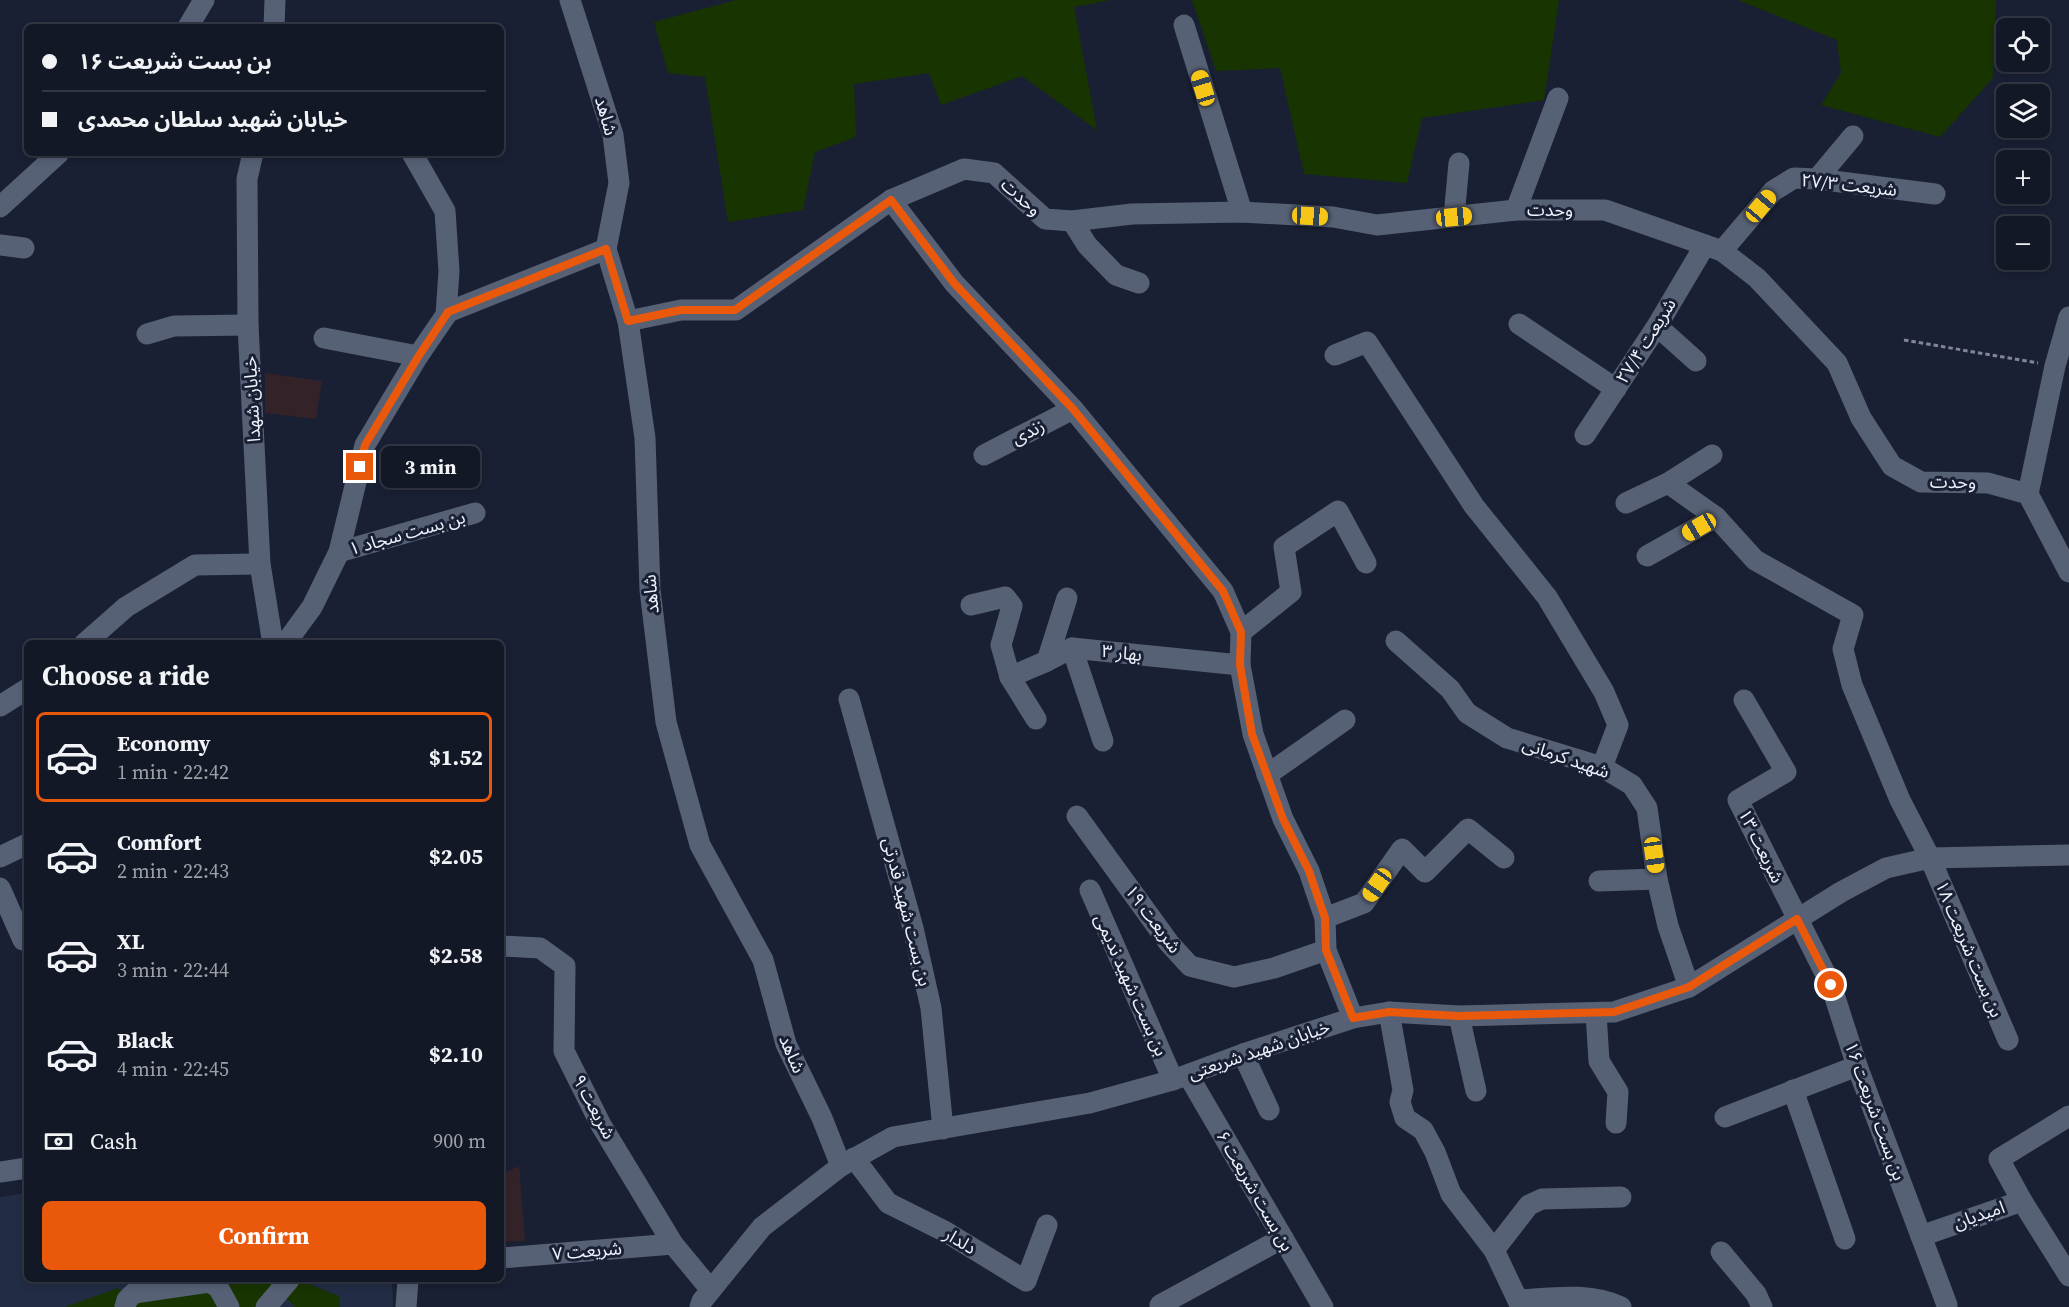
<!DOCTYPE html>
<html lang="en">
<head>
<meta charset="utf-8">
<style>
	body { margin:0; font-family:"Source Serif 4","Noto Sans Arabic",serif; background:#202532; color:#f1f3f6; height:100vh; display:flex; flex-direction:column; font-size:22px; white-space:nowrap }
	* { box-sizing:border-box; margin:0 }
	p { font-size:20px; color:#9da0a7 }
	.icon { flex:none; width:33px; height:33px; fill:none; stroke:currentColor; stroke-width:2; stroke-linecap:round; stroke-linejoin:round }
	.map { position:relative; flex:1; overflow:hidden }
	.sheet { position:absolute; left:24px; top:640px; width:480px; height:642px; display:flex; flex-direction:column; background:#131826; border-radius:9px; box-shadow:0 3px 9px #0003,0 0 0 2px #323743 }
	.sheet>* { flex:none }
	.hud { position:absolute; left:24px; top:24px; width:480px; height:132px; border-radius:9px; box-shadow:0 3px 9px #0003,0 0 0 2px #323743; display:grid; align-content:center; height:132px; padding:0 18px; background:#131826 }
	.buttons { position:absolute; left:1996px; top:18px; display:grid; gap:12px }
	.buttons a { display:grid; place-items:center; width:54px; height:54px; border-radius:9px; background:#131826; box-shadow:0 3px 9px #0003,0 0 0 2px #323743; font-size:30px }
	.end { position:absolute; width:27px; height:27px; margin:-14px; border:8px solid #ea580c; background:#fff; box-shadow:0 0 0 3px #fff }
	.from { border-radius:50% }
	.bubble { position:absolute; height:42px; border-radius:9px; background:#131826; box-shadow:0 3px 9px #0003,0 0 0 2px #323743; font-size:20px; font-weight:700; line-height:42px; text-align:center }
	.car { position:absolute; width:18px; height:36px; margin:-18px -9px; border-radius:8px; box-shadow:0 0 4px 2px #0007; background:linear-gradient(#f5c518 24%,#345 0 40%,#f5c518 0 76%,#345 0 86%,#f5c518 0) }
	.hud b { display:flex; align-items:center; gap:21px; height:57px; font-size:22px }
	.hud b+b { border-top:2px solid #323743 }
	.hud i { width:15px; height:15px; background:#f1f3f6 }
	ul { padding:0; list-style:none }
	li { display:flex; align-items:center; gap:18px; height:90px; margin:0 12px 9px; padding:0 6px; border:3px solid transparent; border-radius:9px }
	li div { flex:1 }
	li b { display:block; font-size:22px }
	li em { font-style:normal; font-weight:700 }
	li.on { border-color:#ea580c }
	li>.icon { width:54px; height:54px; stroke-width:1.5 }
	h2 { padding:0 18px; font-size:27px; line-height:72px }
	.pay { display:flex; align-items:center; gap:15px; height:66px; padding:0 18px; font-size:22px }
	.pay p { margin-inline-start:auto }
	.button { display:flex; gap:12px; margin-top:auto; padding:12px 18px }
	.button a { flex:1; height:69px; border-radius:9px; background:#ea580c; color:#fff; font-size:24px; font-weight:700; line-height:69px; text-align:center }
	.map>svg:first-child { display:block }
	.built { fill:#222c44 }
	.education { fill:#342229 }
	.green { fill:#183400 }
	.lines { fill:none; stroke-linecap:round; stroke-linejoin:round }
	.path { stroke:#808695; stroke-width:3; stroke-dasharray:4.5 3; stroke-linecap:butt }
	.minor { stroke:#576176; stroke-width:21 }
	.route { stroke:#ea580c; stroke-width:8 }
	.labels { text-anchor:middle; stroke-width:6; stroke-linejoin:round; paint-order:stroke }
	.street-label { font-size:18px; fill:#eef2fd; stroke:#192033 }
</style>
</head>
<body>
<div class="map">
<svg width="2069" height="1307" viewBox="0 0 2069 1307">
	<rect width="100%" height="100%" fill="#192033"/>
	<!-- built -->
	<path class="built" d="M27,1193v87h365l1,27h-393v-110z"/>
	<!-- education -->
	<g class="education">
		<path d="M265,373l57,8 -6,38 -51,-6z"/>
		<path d="M519,1166l6,75 -24,1v-67z"/>
	</g>
	<!-- green -->
	<g class="green">
		<path d="M736,0h375l-37,7 23,123 -75,-54 -81,29 -12,-32 -75,11 2,53 -41,15 -12,58 -75,12 -23,-145 -37,-4 -14,-51z"/>
		<path d="M1192,0h367l-15,100 -122,18 -15,65 -103,-9 -24,-106 -64,3z"/>
		<path d="M1738,0h258l-3,78 -53,59 -119,-32 20,-32 -4,-33z"/>
		<path d="M221,1280h60l-22,27h-25z"/>
		<path d="M301,1281l38,15 1,11h-45l-9,-9z"/>
		<path d="M118,1288l7,7 -4,12h-56z"/>
		<path d="M206,1288l18,19h-94l1,-3z"/>
	</g>
	<g class="lines">
		<!-- path -->
		<path class="path" d="M1904,340l134,23"/>
		<!-- minor -->
		<g class="minor">
			<path d="M570,0l43,135 6,48 -13,66 22,72 17,117 5,152 16,132 34,123 63,115 23,84 36,74 19,48"/>
			<path d="M1184,25l58,187"/>
			<path d="M188,27l16,-27"/>
			<path d="M274,27l1,-27"/>
			<path d="M253,153l-6,26 1,146 12,239 13,80"/>
			<path d="M412,153l33,58 4,60 -3,44"/>
			<path d="M1817,179l36,-43"/>
			<path d="M891,200l63,83 119,126 150,182 18,41 -1,33 13,69 30,85 26,52 16,47 1,32 27,68"/>
			<path d="M0,207l59,-54"/>
			<path d="M1516,210l42,-112"/>
			<path d="M1454,217l5,-54"/>
			<path d="M1072,221l15,24 29,30 23,8"/>
			<path d="M0,245l24,3"/>
			<path d="M1722,251l51,-60 21,-13 23,1 118,15"/>
			<path d="M628,321l53,-11h55l155,-110 73,-31 30,4 51,46 27,2 60,-7 110,-2 91,5 44,8 139,-15h89l117,41 35,27 80,85 24,55 31,48 29,16 67,1 40,11 41,78"/>
			<path d="M1519,324l97,65"/>
			<path d="M1657,326l39,35"/>
			<path d="M147,334l27,-8 74,-1"/>
			<path d="M324,338l94,18"/>
			<path d="M1335,355l32,-13 107,164 73,91 57,95 14,33 -16,42"/>
			<path d="M1585,435l72,-109 48,-81"/>
			<path d="M984,455l89,-46"/>
			<path d="M1668,483l48,34 39,43 98,55 -10,34 9,36 48,115 30,58 78,182"/>
			<path d="M2028,494l27,-128 14,-49"/>
			<path d="M1626,503l42,-20 44,-28"/>
			<path d="M339,552l136,-39"/>
			<path d="M1647,556l69,-39"/>
			<path d="M971,605l34,-8 7,9 -11,39 9,32 26,42"/>
			<path d="M1241,632l50,-40 -7,-45 54,-36 28,52"/>
			<path d="M1396,641l54,48 17,24 40,25 95,29 30,18 15,23 10,71 11,47 21,61"/>
			<path d="M84,644l42,-37 69,-42 65,-1"/>
			<path d="M285,644l27,-37 27,-55 26,-107 53,-89 30,-44 158,-63"/>
			<path d="M1072,648l31,93"/>
			<path d="M1047,661l20,-63"/>
			<path d="M1010,677l37,-16 25,-13 168,17"/>
			<path d="M849,699l64,229 18,80 12,121"/>
			<path d="M1744,700l42,72 -48,28 93,185 26,81 90,239"/>
			<path d="M0,706l27,-17"/>
			<path d="M1267,775l78,-55"/>
			<path d="M1077,816l92,127 21,23 44,11 40,-9 52,-18"/>
			<path d="M0,857l27,-13"/>
			<path d="M1599,881l58,-2"/>
			<path d="M0,888l23,52"/>
			<path d="M1090,890l83,190"/>
			<path d="M1325,918l39,-15 38,-54 23,23 43,-43 36,29"/>
			<path d="M501,946l39,2 25,18 -1,85 37,74 72,119 38,46"/>
			<path d="M1389,1012l14,78 -3,12 5,16 18,12 12,22 16,42 43,56 27,57"/>
			<path d="M1596,1013l3,48 19,31 -2,31"/>
			<path d="M1459,1016l17,75"/>
			<path d="M1243,1054l26,56"/>
			<path d="M1188,1075l135,232"/>
			<path d="M1793,1090l52,149"/>
			<path d="M1725,1117l132,-51"/>
			<path d="M854,1158l34,45 58,29 80,49 21,-56"/>
			<path d="M0,1172l27,-4"/>
			<path d="M2022,1201l-23,-42 70,-43"/>
			<path d="M1921,1236l101,-35 47,75"/>
			<path d="M1494,1250l35,-45 13,-6 79,-2"/>
			<path d="M1721,1252l35,42 6,13"/>
			<path d="M501,1258l172,-14"/>
			<path d="M1519,1300c33,-2 71,-8 102,7"/>
			<path d="M1160,1305l123,-67"/>
			<path d="M125,1307l2,-7 7,-7 75,-11 9,5 11,20"/>
			<path d="M266,1307l23,-27"/>
			<path d="M406,1307l2,-27"/>
			<path d="M700,1307l2,-6 60,-74 79,-61 52,-29 197,-34 83,-23 70,-26 110,-36 36,-6 70,4 155,-4 75,-25 152,-95 45,-24 44,-10 139,-3"/>
		</g>
	</g>
	<g class="lines">
		<!-- route -->
		<path class="route" d="M360,467l5,-22 53,-88 30,-45 158,-63 22,72 53,-11h54l156,-110 63,83 119,126 150,182 18,41 -1,33 12,69 31,85 26,52 16,47 1,32 27,68 36,-6 70,4 155,-4 75,-25 108,-68 34,66"/>
	</g>
	<g class="labels">
		<!-- street labels -->
		<g class="street-label">
			<text transform="translate(606 116) rotate(74)" y="6">شاهد</text>
			<text transform="translate(1849 185) rotate(6)" y="6">شریعت ۲۷/۳</text>
			<text transform="translate(1021 197) rotate(42)" y="6">وحدت</text>
			<text x="1550" y="216">وحدت</text>
			<text transform="translate(1646 341) rotate(-58)" y="6">شریعت ۲۷/۴</text>
			<text transform="translate(252 399) rotate(-93)" y="6">خیابان شهدا</text>
			<text transform="translate(1028 432) rotate(-27)" y="6">زندی</text>
			<text transform="translate(1953 482) rotate(1)" y="6">وحدت</text>
			<text transform="translate(407 533) rotate(-16)" y="6">بن بست سجاد ۱</text>
			<text transform="translate(651 594) rotate(-95)" y="6">شاهد</text>
			<text transform="translate(1122 653) rotate(6)" y="6">بهار ۳</text>
			<text transform="translate(1566 758) rotate(19)" y="6">شهید کرمانی</text>
			<text transform="translate(1761 846) rotate(64)" y="6">شریعت ۱۳</text>
			<text transform="translate(907 912) rotate(76)" y="6">بن بست شهید قدرتی</text>
			<text transform="translate(1153 919) rotate(53)" y="6">شریعت ۱۹</text>
			<text transform="translate(1969 949) rotate(67)" y="6">بن بست شریعت ۱۸</text>
			<text transform="translate(1131 985) rotate(66)" y="6">بن بست شهید ندیمی</text>
			<text transform="translate(1259 1050) rotate(-19)" y="6">خیابان شهید شریعتی</text>
			<text transform="translate(792 1054) rotate(67)" y="6">شاهد</text>
			<text transform="translate(594 1107) rotate(62)" y="6">شریعت ۹</text>
			<text transform="translate(1875 1111) rotate(70)" y="6">بن بست شریعت ۱۶</text>
			<text transform="translate(1255 1191) rotate(60)" y="6">بن بست شریعت ۶</text>
			<text transform="translate(1979 1215) rotate(-19)" y="6">امیدیان</text>
			<text transform="translate(960 1241) rotate(31)" y="6">دلدار</text>
			<text transform="translate(587 1251) rotate(-5)" y="6">شریعت ۷</text>
		</g>
	</g>
</svg>
<div class="buttons">
<a><svg class="icon" aria-label="locate" viewBox="0 0 24 24"><circle cx="12" cy="12" r="6"/><path d="M12 2v4M12 18v4M2 12h4M18 12h4"/></svg></a>
<a><svg class="icon" aria-label="layers" viewBox="0 0 24 24"><path d="M12 4l9 5-9 5-9-5zM3 14l9 5 9-5"/></svg></a>
<a>+</a>
<a>−</a>
</div>
<i class="end from" style="left:1831px;top:985px"></i>
<i class="end" style="left:360px;top:467px"></i>
<div class="bubble" style="left:381px;top:446px;width:99px">3 min</div>
<i class="car" style="left:1203px;top:88px;rotate:343deg"></i>
<i class="car" style="left:1761px;top:206px;rotate:40deg"></i>
<i class="car" style="left:1310px;top:216px;rotate:93deg"></i>
<i class="car" style="left:1454px;top:217px;rotate:84deg"></i>
<i class="car" style="left:1699px;top:527px;rotate:240deg"></i>
<i class="car" style="left:1654px;top:855px;rotate:172deg"></i>
<i class="car" style="left:1377px;top:885px;rotate:215deg"></i>
<div class="hud">
<b><i class="from"></i>بن بست شریعت ۱۶</b>
<b><i></i>خیابان شهید سلطان محمدی</b>
</div>
<section class="sheet">
<h2>Choose a ride</h2>
<ul>
<li class="on"><svg class="icon" aria-label="car" viewBox="0 0 24 24"><path d="M5 17H2v-5l4-1 3-4h7l3 4 3 1v5h-3M9 17h6M6 11h13"/><circle cx="7" cy="17" r="2"/><circle cx="17" cy="17" r="2"/></svg><div><b>Economy</b><p>1 min · 22:42</p></div><em>$1.52</em></li>
<li><svg class="icon" aria-label="car" viewBox="0 0 24 24"><path d="M5 17H2v-5l4-1 3-4h7l3 4 3 1v5h-3M9 17h6M6 11h13"/><circle cx="7" cy="17" r="2"/><circle cx="17" cy="17" r="2"/></svg><div><b>Comfort</b><p>2 min · 22:43</p></div><em>$2.05</em></li>
<li><svg class="icon" aria-label="car" viewBox="0 0 24 24"><path d="M5 17H2v-5l4-1 3-4h7l3 4 3 1v5h-3M9 17h6M6 11h13"/><circle cx="7" cy="17" r="2"/><circle cx="17" cy="17" r="2"/></svg><div><b>XL</b><p>3 min · 22:44</p></div><em>$2.58</em></li>
<li><svg class="icon" aria-label="car" viewBox="0 0 24 24"><path d="M5 17H2v-5l4-1 3-4h7l3 4 3 1v5h-3M9 17h6M6 11h13"/><circle cx="7" cy="17" r="2"/><circle cx="17" cy="17" r="2"/></svg><div><b>Black</b><p>4 min · 22:45</p></div><em>$2.10</em></li>
</ul>
<div class="pay"><svg class="icon" aria-label="cash" viewBox="0 0 24 24"><path d="M3 7h18v10H3z"/><circle cx="12" cy="12" r="2"/></svg>Cash<p>900 m</p></div>
<div class="button"><a>Confirm</a></div>
</section>
</div>
</body>
</html>
